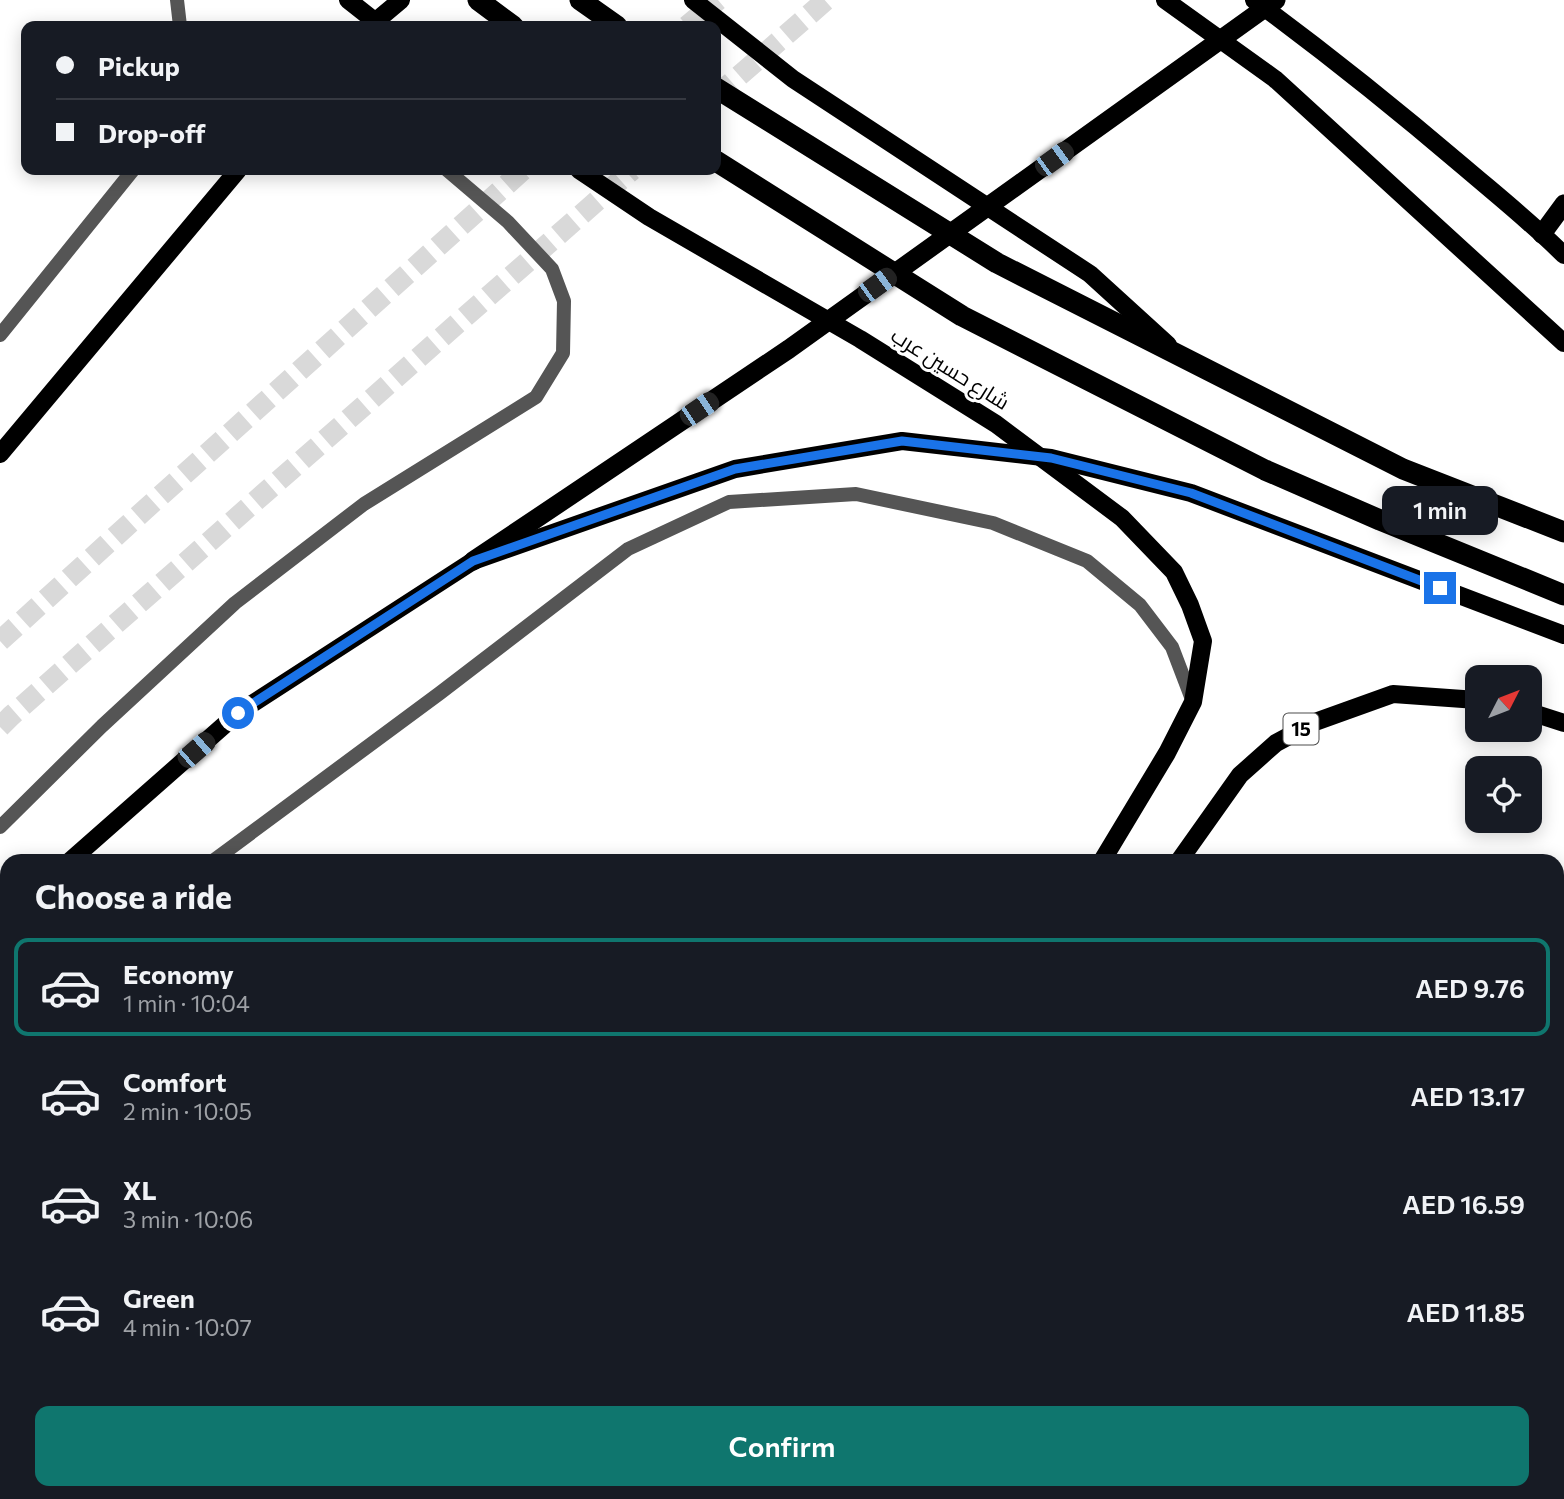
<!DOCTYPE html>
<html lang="en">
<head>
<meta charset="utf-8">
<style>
	body { margin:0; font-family:Commissioner,Cairo,sans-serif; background:#242831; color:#f1f3f6; height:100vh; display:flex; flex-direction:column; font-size:26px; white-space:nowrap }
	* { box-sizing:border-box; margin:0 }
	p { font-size:23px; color:#9ea1a6 }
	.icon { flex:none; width:38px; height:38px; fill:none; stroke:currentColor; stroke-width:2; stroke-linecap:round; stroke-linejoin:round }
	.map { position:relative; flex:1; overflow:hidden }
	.side { position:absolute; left:0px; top:854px; width:1564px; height:646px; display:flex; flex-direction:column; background:#171b24; border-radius:21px 21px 0 0; box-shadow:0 4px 18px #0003 }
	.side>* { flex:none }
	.hud { position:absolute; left:21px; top:21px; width:700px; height:154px; border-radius:14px; box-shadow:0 4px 18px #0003; display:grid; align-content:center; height:154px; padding:0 35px; background:#171b24 }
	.needle { width:46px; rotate:48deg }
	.buttons { position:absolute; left:1465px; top:665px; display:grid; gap:14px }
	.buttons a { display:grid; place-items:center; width:77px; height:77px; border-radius:14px; background:#171b24; box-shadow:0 4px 18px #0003; font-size:35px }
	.end { position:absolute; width:32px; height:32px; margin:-16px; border:9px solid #1a73e8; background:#fff; box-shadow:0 0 0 4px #fff }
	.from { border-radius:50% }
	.bubble { position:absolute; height:49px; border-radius:14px; background:#171b24; box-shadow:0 4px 18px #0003; font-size:23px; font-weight:600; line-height:49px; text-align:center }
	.car { position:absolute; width:21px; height:42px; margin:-21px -10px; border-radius:9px; box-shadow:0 0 5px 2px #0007; background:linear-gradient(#222 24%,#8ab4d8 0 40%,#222 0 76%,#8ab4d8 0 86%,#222 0) }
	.hud b { display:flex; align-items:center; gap:24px; height:66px; font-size:26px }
	.hud b+b { border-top:2px solid #363941 }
	.hud i { width:18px; height:18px; background:#f1f3f6 }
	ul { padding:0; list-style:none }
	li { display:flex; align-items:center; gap:21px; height:98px; margin:0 14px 10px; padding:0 21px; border:4px solid transparent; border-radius:14px }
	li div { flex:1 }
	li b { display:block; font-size:26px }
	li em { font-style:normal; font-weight:600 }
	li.current { border-color:#0f766e }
	li>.icon { width:63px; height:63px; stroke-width:1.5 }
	h2 { padding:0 35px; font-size:32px; line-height:84px }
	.action { display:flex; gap:14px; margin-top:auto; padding:14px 35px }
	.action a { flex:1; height:80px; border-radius:14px; background:#0f766e; color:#fff; font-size:28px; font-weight:600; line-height:80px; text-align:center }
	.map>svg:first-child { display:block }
	.building { fill:#c4c4c4; stroke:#999; stroke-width:2 }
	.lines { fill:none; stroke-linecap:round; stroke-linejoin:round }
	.motorway-tunnel { stroke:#d9d9d9; stroke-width:21; stroke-dasharray:21 10; stroke-linecap:butt }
	.tertiary { stroke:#555; stroke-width:14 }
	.primary { stroke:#000; stroke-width:18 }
	.trunk { stroke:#000; stroke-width:19 }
	.motorway { stroke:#000; stroke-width:21 }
	.route { stroke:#1a73e8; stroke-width:9 }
	.labels { text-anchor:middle; stroke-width:6; stroke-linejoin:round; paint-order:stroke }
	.shield { fill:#fff; stroke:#4c4c4c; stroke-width:2 }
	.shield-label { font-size:19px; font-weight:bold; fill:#000 }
	.street-label { font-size:21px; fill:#000; stroke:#fff }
</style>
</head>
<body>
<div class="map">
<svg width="1564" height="1499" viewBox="0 0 1564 1499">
	<rect width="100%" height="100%" fill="#fff"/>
	<!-- building -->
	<g class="building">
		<path d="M1564,1230v269h-472l3,-6h463v-252z"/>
		<path d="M928,1493h9l3,6h-27z"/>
	</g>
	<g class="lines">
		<!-- motorway-tunnel -->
		<g class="motorway-tunnel">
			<path d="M687,26l31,-26"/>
			<path d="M716,96l110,-96"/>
			<path d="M0,641l129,-117 394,-354"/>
			<path d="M0,727l11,-11 621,-546"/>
		</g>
		<!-- tertiary -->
		<g class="tertiary">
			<path d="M177,0l3,26"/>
			<path d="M0,335l133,-165"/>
			<path d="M0,827l102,-101 133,-123 129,-99 172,-107 27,-44 1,-52 -12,-32 -44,-47 -61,-52"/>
			<path d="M213,861l227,-168 188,-144 101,-47 127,-8 137,29 94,38 53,44 32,42 21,55"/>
			<path d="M0,1017l7,-5"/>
		</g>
		<!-- primary -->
		<g class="primary">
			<path d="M348,0l33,26"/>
			<path d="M693,0l100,79 297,195 78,71"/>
			<path d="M1165,0l110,79 289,264"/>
			<path d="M1254,0c72,53 142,109 210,167 34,29 69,57 100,88"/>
			<path d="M370,26l31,-26"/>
			<path d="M579,170l70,47 211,122 136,85 126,94 52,54 16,33 13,36 -10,61 -26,51 -65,108"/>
			<path d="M0,454l238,-284"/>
			<path d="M1530,712l34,11"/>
			<path d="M70,861l168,-148 235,-152 262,-92 167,-28 149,17 140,35 373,142"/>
			<path d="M1179,861l61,-86 36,-32 39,-21 78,-28 84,6"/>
			<path d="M0,931l7,-7"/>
			<path d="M722,1499l4,-6"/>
			<path d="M815,1499l4,-6"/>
		</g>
		<!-- trunk -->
		<g class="trunk">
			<path d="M1542,234l22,-30"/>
			<path d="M473,561l316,-212 487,-349"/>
		</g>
		<!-- motorway -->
		<g class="motorway">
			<path d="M478,0l35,26"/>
			<path d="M580,0l37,26"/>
			<path d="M716,88l281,175 406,206 161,63"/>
			<path d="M716,161l246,155 303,154 115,50 184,75"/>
		</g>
	</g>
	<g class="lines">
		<!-- route -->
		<path class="route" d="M238,713l235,-152 262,-92 167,-28 149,17 140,35 249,95"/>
	</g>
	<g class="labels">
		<!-- shield labels -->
		<rect class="shield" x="1283.5" y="713.5" width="35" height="31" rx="5"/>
		<g class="shield-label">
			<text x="1301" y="736">15</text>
		</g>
		<!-- street labels -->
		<g class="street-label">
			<text transform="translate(950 369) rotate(32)" y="7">شارع حسين عرب</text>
		</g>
	</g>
</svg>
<div class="buttons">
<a><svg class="needle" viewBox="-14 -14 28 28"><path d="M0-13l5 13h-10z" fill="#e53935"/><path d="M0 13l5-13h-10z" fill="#9ea1a6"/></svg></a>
<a><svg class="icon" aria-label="locate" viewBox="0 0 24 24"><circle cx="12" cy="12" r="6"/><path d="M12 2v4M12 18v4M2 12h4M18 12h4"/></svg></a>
</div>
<i class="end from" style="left:238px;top:713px"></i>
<i class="end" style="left:1440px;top:588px"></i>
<div class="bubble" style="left:1382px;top:486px;width:116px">1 min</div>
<i class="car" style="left:1054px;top:159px;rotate:54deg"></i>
<i class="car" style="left:877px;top:285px;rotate:54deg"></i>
<i class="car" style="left:699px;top:409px;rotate:56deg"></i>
<i class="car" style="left:196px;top:750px;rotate:49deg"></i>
<div class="hud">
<b><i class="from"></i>Pickup</b>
<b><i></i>Drop-off</b>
</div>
<section class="side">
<h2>Choose a ride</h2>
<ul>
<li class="current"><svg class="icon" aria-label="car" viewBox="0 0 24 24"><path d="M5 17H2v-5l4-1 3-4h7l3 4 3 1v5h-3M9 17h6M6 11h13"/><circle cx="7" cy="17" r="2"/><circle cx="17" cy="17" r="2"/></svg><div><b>Economy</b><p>1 min · 10:04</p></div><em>AED 9.76</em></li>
<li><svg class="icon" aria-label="car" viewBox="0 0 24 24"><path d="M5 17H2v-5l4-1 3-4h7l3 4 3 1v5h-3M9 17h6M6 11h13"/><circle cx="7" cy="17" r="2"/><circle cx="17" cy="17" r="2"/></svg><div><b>Comfort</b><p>2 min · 10:05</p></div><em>AED 13.17</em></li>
<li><svg class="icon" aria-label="car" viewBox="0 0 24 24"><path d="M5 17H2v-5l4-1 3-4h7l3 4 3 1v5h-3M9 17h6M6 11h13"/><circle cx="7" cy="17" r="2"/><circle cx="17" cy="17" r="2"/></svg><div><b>XL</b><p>3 min · 10:06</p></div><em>AED 16.59</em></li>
<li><svg class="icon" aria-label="car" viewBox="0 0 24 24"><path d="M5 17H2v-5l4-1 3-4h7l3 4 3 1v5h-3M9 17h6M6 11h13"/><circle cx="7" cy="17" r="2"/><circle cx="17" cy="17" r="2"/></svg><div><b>Green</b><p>4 min · 10:07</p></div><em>AED 11.85</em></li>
</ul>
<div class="action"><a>Confirm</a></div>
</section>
</div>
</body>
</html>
